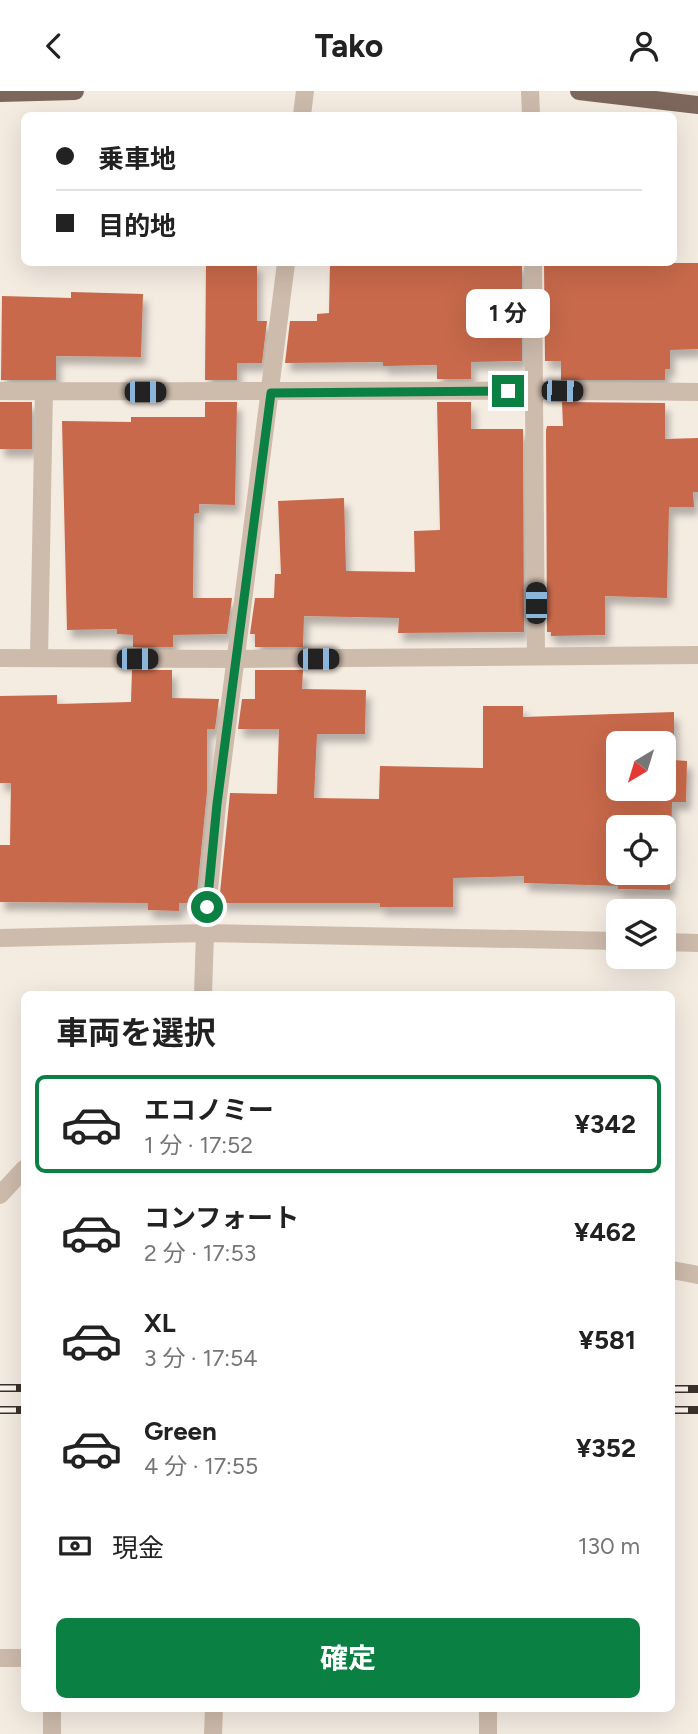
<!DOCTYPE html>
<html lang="ja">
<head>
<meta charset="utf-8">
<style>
	body { margin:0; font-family:Figtree,"Noto Sans JP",sans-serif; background:#f2f2f2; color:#222; height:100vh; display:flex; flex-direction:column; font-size:26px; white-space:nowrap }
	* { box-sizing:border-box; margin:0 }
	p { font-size:23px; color:#767676 }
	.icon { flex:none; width:38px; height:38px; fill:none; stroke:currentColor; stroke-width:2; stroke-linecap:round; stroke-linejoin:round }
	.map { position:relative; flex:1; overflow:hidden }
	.panel { position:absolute; left:21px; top:900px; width:654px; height:721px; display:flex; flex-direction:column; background:#fff; border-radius:10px; box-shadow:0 7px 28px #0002 }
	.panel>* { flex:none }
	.banner { position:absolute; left:21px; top:21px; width:656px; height:154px; border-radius:10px; box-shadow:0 7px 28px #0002; display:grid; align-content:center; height:154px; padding:0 35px; background:#fff }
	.needle { width:46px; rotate:218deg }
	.buttons { position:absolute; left:606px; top:640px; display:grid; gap:14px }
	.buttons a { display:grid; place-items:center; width:70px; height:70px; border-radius:10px; background:#fff; box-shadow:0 7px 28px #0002; font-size:35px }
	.end { position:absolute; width:32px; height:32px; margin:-16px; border:9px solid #0b8043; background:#fff; box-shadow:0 0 0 4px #fff }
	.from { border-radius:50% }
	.bubble { position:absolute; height:49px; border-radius:10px; background:#fff; box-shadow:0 7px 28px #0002; font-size:23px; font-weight:700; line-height:49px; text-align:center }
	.car { position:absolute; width:21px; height:42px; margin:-21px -10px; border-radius:9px; box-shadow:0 0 5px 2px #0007; background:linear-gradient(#222 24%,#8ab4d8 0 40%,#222 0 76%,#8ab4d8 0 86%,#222 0) }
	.banner b { display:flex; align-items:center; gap:24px; height:66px; font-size:26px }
	.banner b+b { border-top:2px solid #e0e0e0 }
	.banner i { width:18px; height:18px; background:#222 }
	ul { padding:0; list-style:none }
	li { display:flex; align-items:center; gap:21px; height:98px; margin:0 14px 10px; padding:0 21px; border:4px solid transparent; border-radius:10px }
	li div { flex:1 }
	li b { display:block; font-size:26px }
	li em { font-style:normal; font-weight:700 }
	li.current { border-color:#0b8043 }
	li>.icon { width:63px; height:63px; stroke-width:1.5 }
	h2 { padding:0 35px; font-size:32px; line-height:84px }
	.pay { display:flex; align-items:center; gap:18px; height:77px; padding:0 35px; font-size:26px }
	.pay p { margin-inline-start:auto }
	.button { display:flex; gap:14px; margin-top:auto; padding:14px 35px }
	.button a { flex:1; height:80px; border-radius:10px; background:#0b8043; color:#fff; font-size:28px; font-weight:700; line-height:80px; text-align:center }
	header { display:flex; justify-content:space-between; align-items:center; height:91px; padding:0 35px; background:#fff; font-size:32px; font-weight:700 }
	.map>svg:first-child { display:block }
	.building { fill:#c8694b; fill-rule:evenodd; filter:url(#shadow) }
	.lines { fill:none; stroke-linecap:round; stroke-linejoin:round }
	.minor { stroke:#cdbbac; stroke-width:18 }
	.major { stroke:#7d675c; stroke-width:18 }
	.rail-casing { stroke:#3b302b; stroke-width:8 }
	.rail { stroke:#fbf5ee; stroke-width:5; stroke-dasharray:16; stroke-linecap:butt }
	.route { stroke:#0b8043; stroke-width:9 }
</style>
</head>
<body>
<header><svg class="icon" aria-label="back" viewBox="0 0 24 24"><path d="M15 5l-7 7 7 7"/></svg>Tako<svg class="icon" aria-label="person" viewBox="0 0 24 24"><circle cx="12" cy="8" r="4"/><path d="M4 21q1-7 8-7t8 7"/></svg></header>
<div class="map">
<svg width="698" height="1643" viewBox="0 0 698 1643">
	<defs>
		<filter id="shadow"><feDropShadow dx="4.5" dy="8" stdDeviation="3.5" flood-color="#0004"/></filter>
	</defs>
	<rect width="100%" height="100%" fill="#f4ebe1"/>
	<!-- building -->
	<g class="building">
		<path d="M206,172h51v58h10l-5,42h-25v17h-32z"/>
		<path d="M330,172h192v98l-51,1v17h-34v-14l-54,1v-4l-98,1 5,-42h27v-7l12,-1z"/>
		<path d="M544,172h154v86l-28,1v19h-5v11h-104v-19h-16z"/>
		<path d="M71,201l72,2 -2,63 -85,-1v24h-55l1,-84 69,2z"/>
		<rect x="0" y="311" width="32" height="47"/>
		<path d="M205,311h32l-2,103 -36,-1v9l-5,1 -1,84h39l-5,36 -54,1v12h-40v-12l-16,-1v-5l-50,1 -5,-209 69,1v-5h74z"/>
		<path d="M437,311h34v27h52l1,203 -126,1 1,-15 -95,-2 -1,31h-48v-13h-5l5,-36h19l1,-24h6l-3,-73 66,-3 2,73 69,1 -1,-41 26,-1z"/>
		<path d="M562,311l103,1v36l33,-1v54h-5l1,15h-25l-2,91 -62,-2v39l-54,1v-4h-4l-1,-202 1,-4h16z"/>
		<path d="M132,579h40v28l47,1 -4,30h-8v63l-11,111h-17v8l-31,-1v-7l-148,-1v-57h10l1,-62h-11v-87l57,-1v9l74,-2z"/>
		<path d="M255,579h48l-1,19 64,1 -1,44h-48l-3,64 65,1 1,-33 103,2v-62h40v11l151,-5v48l13,1 -1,41h-14l-2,88 -52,-1v-3l-94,-3v-7l-71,2v29h-73v-4h-161l11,-110 47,1 2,-65h-41l4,-30h13zM618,653h45v45h-45zM618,737h45v45h-45z"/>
	</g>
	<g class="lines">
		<!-- minor -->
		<g class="minor">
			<path d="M530,0l1,24"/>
			<path d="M302,24l3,-24"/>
			<path d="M533,172l3,393"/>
			<path d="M0,300c233,1 465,-2 698,1"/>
			<path d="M0,567l236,1 462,-4"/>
			<path d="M39,567l5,-267"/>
			<path d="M0,847l205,-5 413,8"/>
			<path d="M663,851l35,1"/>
			<path d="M203,903l2,-61 12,-128 69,-542"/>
			<path d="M0,1104l24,-26"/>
			<path d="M672,1179l26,5"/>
			<path d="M0,1567h24"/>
			<path d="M52,1617v26"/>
			<path d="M213,1643l1,-26"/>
			<path d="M488,1643v-26"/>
		</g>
		<!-- major -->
		<g class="major">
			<path d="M579,0l119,14"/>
			<path d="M0,2l75,-2"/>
		</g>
		<defs>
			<g id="rail">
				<path d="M0,1297h24"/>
				<path d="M672,1298h26"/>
				<path d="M0,1319h24"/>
				<path d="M672,1319h26"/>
			</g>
		</defs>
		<!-- rail casing -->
		<use href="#rail" class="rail-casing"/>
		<!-- rail -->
		<use href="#rail" class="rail"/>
	</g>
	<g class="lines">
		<!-- route -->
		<path class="route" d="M207,816l10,-103 54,-411 237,-2"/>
	</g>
</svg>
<div class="buttons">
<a><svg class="needle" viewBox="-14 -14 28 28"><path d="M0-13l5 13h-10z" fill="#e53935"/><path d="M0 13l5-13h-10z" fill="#767676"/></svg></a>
<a><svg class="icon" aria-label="locate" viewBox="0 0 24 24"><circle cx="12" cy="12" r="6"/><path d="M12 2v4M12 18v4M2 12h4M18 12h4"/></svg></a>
<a><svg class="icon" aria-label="layers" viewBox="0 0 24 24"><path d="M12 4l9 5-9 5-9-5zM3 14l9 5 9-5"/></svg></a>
</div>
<i class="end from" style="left:207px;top:816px"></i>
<i class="end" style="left:508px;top:300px"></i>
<div class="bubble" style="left:466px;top:198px;width:84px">1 分</div>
<i class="car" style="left:562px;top:300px;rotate:91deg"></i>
<i class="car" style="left:145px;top:301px;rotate:90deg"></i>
<i class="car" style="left:536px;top:512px;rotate:0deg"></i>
<i class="car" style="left:137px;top:568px;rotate:90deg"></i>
<i class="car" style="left:318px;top:568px;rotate:90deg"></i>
<div class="banner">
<b><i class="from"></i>乗車地</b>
<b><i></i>目的地</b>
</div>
<section class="panel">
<h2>車両を選択</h2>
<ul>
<li class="current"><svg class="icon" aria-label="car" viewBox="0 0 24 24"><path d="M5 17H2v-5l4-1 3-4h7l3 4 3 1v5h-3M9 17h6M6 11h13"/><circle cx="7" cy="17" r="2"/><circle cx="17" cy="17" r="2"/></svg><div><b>エコノミー</b><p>1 分 · 17:52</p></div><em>¥342</em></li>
<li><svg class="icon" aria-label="car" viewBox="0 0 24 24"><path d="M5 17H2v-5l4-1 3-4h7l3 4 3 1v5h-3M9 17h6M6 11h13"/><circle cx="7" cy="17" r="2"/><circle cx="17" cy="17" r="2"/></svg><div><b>コンフォート</b><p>2 分 · 17:53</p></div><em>¥462</em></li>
<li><svg class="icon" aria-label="car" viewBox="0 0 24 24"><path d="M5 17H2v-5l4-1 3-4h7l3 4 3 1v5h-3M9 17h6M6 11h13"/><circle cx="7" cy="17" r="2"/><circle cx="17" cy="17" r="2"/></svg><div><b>XL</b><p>3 分 · 17:54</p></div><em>¥581</em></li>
<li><svg class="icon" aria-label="car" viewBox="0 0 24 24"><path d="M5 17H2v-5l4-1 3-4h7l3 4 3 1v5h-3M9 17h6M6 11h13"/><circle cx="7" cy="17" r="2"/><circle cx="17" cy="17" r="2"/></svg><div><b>Green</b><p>4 分 · 17:55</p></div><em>¥352</em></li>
</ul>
<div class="pay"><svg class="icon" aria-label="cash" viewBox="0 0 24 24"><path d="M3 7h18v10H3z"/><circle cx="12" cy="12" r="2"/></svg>現金<p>130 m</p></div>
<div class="button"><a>確定</a></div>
</section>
</div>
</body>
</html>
